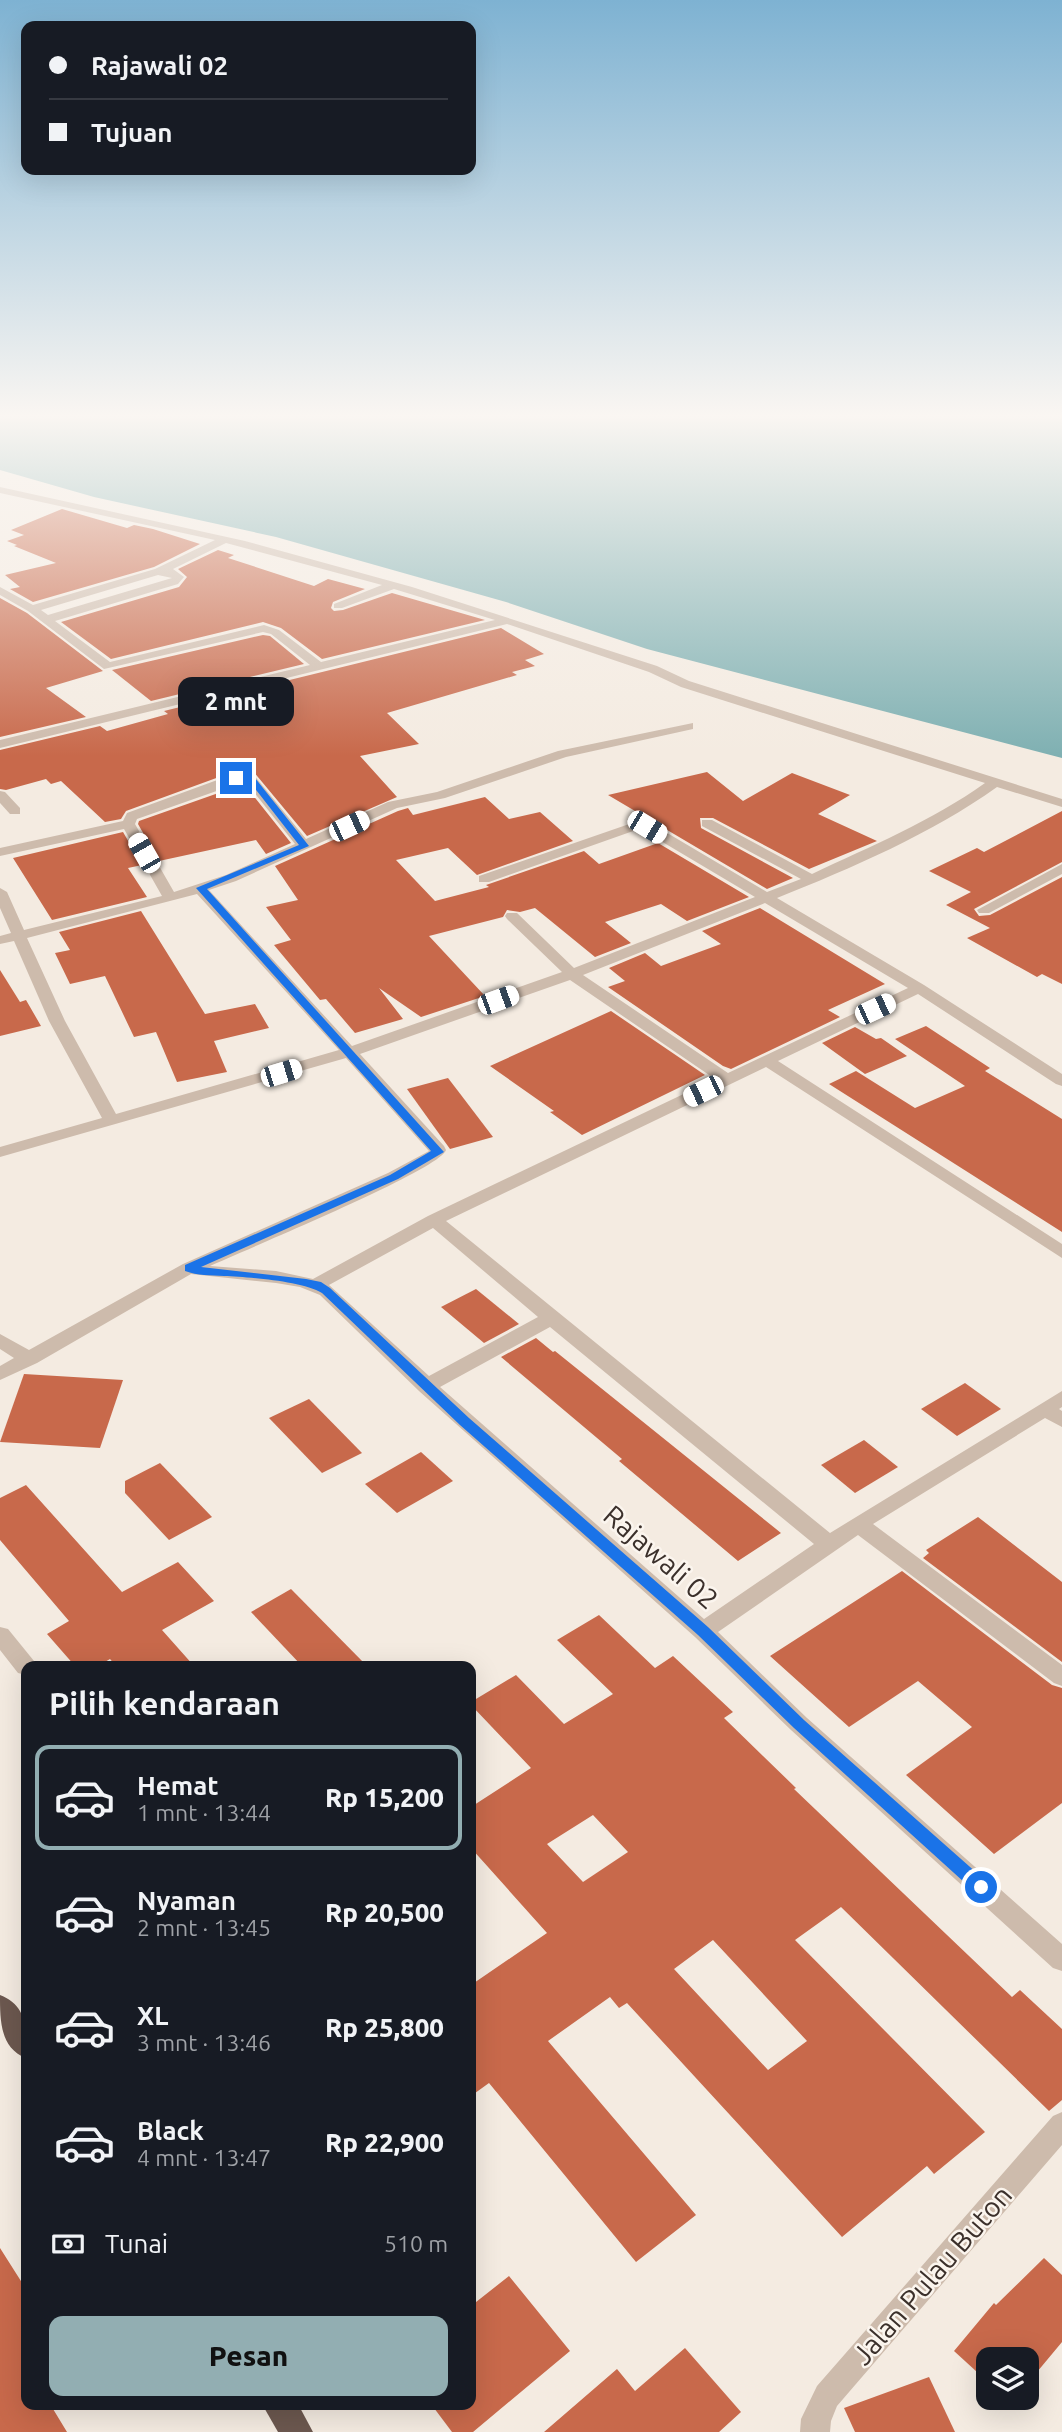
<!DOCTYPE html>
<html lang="id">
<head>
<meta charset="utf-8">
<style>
	body { margin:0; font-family:Ubuntu,sans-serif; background:#242831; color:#f1f3f6; height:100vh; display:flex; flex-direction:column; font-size:26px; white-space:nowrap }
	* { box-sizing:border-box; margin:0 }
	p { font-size:23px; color:#9ea1a6 }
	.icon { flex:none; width:38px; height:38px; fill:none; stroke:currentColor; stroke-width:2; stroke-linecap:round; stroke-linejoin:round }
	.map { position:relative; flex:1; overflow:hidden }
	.details { position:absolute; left:21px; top:1661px; width:455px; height:749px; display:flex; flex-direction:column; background:#171b24; border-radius:14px; box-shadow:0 7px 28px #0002 }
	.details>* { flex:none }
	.top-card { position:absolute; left:21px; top:21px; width:455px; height:154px; border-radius:14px; box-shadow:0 7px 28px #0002; display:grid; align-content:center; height:154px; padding:0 28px; background:#171b24 }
	.fabs { position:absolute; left:976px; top:2347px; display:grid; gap:14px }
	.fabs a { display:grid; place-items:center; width:63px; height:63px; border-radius:14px; background:#171b24; box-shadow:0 7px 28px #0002; font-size:35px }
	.end { position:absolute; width:32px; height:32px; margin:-16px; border:9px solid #1a73e8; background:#fff; box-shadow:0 0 0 4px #fff }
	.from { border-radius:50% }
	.bubble { position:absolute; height:49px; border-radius:14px; background:#171b24; box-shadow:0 7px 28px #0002; font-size:23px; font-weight:800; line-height:49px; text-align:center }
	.car { position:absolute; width:21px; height:42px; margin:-21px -10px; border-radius:9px; box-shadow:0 0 5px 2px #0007; background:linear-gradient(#fff 24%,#345 0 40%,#fff 0 76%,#345 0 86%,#fff 0) }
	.top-card b { display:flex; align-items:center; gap:24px; height:66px; font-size:26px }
	.top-card b+b { border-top:2px solid #363941 }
	.top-card i { width:18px; height:18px; background:#f1f3f6 }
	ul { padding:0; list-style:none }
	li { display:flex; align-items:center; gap:21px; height:105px; margin:0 14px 10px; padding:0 14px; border:4px solid transparent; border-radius:14px }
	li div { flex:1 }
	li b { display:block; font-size:26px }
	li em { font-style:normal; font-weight:800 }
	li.current { border-color:#92aeb2 }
	li>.icon { width:63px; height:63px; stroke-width:1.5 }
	h2 { padding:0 28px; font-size:32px; line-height:84px }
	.pay { display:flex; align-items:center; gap:18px; height:77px; padding:0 28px; font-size:26px }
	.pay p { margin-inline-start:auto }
	.button { display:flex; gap:14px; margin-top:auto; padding:14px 28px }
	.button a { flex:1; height:80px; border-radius:14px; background:#92aeb2; color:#111; font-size:28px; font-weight:800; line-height:80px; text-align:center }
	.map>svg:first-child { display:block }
	.water { fill:#7fb0b2 }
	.building { fill:#c8694b; fill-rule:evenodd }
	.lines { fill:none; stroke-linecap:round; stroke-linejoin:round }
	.minor { fill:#cdbbac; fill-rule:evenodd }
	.trunk { fill:#6c584f; fill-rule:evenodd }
	.route { fill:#1a73e8 }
	.labels { text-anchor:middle; stroke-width:5; stroke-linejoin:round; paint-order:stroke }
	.near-street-label { font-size:28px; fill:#3b302b; stroke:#fbf5ee }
</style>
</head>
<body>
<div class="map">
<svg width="1062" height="2432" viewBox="0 0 1062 2432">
	<rect width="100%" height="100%" fill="#f4ebe1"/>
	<!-- water -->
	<path class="water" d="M0,416h1062v342l-415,-109 -141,-47 -230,-65 -182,-40 -94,-27z"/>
	<!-- building -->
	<g class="building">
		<path d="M62,509l65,19 7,-3 19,4 47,15 -46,23 -121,35 -23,-13 10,-2 -15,-12 51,-12 -42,-17 3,-1 -10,-4 17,-6 -13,-5z"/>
		<path d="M218,550l16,5 -6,3 86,28 14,-7 37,10 -32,13 -2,6 3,3 9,-1 49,-17 93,27 -163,39 -41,-31 -18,-6 -152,37 -50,-37 118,-35 8,-10 -9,-8z"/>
		<path d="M0,598l27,15 76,58 -57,17 40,29 -86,20z"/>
		<path d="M501,628l43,26 -19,6 10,6 -23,6 5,3 -130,38 32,31 -59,12 37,41 -90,39 -54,-65 -23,2 -104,38 -5,8 -16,3 -44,-41 -10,3 -5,-5 -40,11 -6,-1v-39l100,-24 7,5 61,-17 -4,-3z"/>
		<path d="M263,635l7,1 34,28 -153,37 -39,-31z"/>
		<path d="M707,772l36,29 49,-28 58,22 -32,19 59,27 -68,28 -96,-51h-13l1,10 92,50 -26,11 -159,-94z"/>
		<path d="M244,784l47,59 -25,11 -10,-14 -97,21 -21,-37 1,-3z"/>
		<path d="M485,797l24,22 31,-7 33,29 -96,34 -29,-27 -52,12 39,41 54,-14 -3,-2 98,-34 15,13 59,-21 91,54 -62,24 -26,-17 -56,18 26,21 -36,14 -60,-49 -15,4 -13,-2 -4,7 -74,19 56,60 -64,21 -42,-29 24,31 -48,14 -29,-34 -6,1 -46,-55 17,-5 -25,-33 32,-7 -23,-34 123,-55 10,-3 5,7z"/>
		<path d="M1062,811v51l-88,47 5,7 11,-1 72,-38v107l-20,-10 -5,3 -70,-39 23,-10 -44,-23 25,-13 -42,-21 48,-23 7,4z"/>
		<path d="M123,832l19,33 -14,3 19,29 -95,23 -39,-62z"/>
		<path d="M760,908l125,76 -57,26 12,7 -109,52 -8,-3 -115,-79 17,-6 -16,-13 36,-15 16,13 60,-22 -19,-13z"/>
		<path d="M141,911l64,103 50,-10 14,24 -55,13 13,31 -50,10 -21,-50 -22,5 -29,-61 -35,8 -15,-31 15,-3 -11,-18z"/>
		<path d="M0,970l20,32 6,-2 15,26 -41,10z"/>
		<path d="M611,1011l94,64 -123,60 -32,-23 4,-1 -64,-45z"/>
		<path d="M926,1026l64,42 -5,3 77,48v113l-233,-148 27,-13 59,37 50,-22 -70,-47z"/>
		<path d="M855,1027l21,12 5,-1 26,18 -42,18 -43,-31z"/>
		<path d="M448,1078l10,13 35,46 -43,12 -43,-60z"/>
		<path d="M476,1289l43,35 -35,19 -43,-36z"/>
		<path d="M536,1338l17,14 2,-1 226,182 -43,28 -119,-100 3,-2 -121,-102z"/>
		<path d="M24,1374l99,6 -23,68 -100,-6z"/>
		<path d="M965,1383l36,26 -44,27 -36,-27z"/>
		<path d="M309,1399l53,54 -40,20 -53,-55z"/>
		<path d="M864,1440l34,27 -43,26 -34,-28z"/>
		<path d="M421,1452l32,29 -56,32 -32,-29z"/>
		<path d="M160,1463l52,54 -43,23 -44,-47v-12z"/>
		<path d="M26,1485l96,107 56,-30 36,39 -52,29 32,36h-78l-6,-7 -12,7h-23l-28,-32 22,-13 -69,-81v-42z"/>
		<path d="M978,1517l84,65v80l-139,-104 6,-5 -3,-3z"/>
		<path d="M902,1571l150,114 10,3v115l-68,51 -88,-79 66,-48 -54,-46 -69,46 -79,-71z"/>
		<path d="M291,1589l76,77h-65l-51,-54z"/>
		<path d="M599,1615l56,53 18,-12 60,56 -9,6 72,70 -2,1 218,208 8,-7 42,39v71l-13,11 -208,-204 -46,33 190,192 -51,42 -7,-8 -85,71 -215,-234 -8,5 -9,-11 -62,44 148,174 -60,47 -147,-179 -18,13v-111l76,-52 -76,-85v-41l60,-39 -60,-63v-3l45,-27 48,49 49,-30 -56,-54zM593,1815l35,37 -45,30 -36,-38zM713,1940l94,101 -39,29 -94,-101z"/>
		<path d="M0,2248l26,41v115h24l17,28h-67z"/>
		<path d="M1044,2258l18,17v67l-35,42v-25h-38v24l-35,-32 40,-48 2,2z"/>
		<path d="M509,2276l61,75 -97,81h-21l-21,-28h40v-98z"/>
		<path d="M685,2348l56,64 -22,20h-175l73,-63 18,22z"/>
		<path d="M929,2377l26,55h-100l-11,-24z"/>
	</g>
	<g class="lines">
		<!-- minor -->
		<g class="minor">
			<path d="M0,487l245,54 167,46 245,79 32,15 373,118v8l-65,-20c-66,47 -145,81 -220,111l147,87 138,89v12l-6,-2 -138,-90 -140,67 284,183v14l-296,-191 -320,154 384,312 232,-142v16l-3,2 3,2v16l-17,-9 -172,106 189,141v21l-8,-3 -196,-148 -140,97 89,86 255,226v27l-9,-3 -262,-238 -96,-93 -276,-246 -99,-96 -20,-8 -24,-4 -85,-9 -154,89 -37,17v-14l14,-8 -14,-9v-15l29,16 154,-86 205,-91 41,-22 -83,-93 -346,99v-10l102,-29 -53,-97 -35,-80 -14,3v-8l11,-3 -11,-25v-20l7,4 17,38 138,-34 -38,-67 -124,27v-8l123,-27 4,-8 104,-38 22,-1 53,65 82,-37 49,-10 121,-41 135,-28v6l-127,28 -121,41 -48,10 -161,73 -27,9 143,156 210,-74 -55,-53 -2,-3 2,-3h10l57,55 181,-71 -111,-66 -8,-1 -147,52h-10v-6l156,-54 17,2 115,68 34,-13 -99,-53v-6h10l100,54c59,-28 120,-53 173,-91l-304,-96 -32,-15 -142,-48 -507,124v-8l310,-75 -39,-31 -8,-2 -159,37 -76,-58 -28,-16v-8l33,18 122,-36 60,-29 -215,-47zM226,543l156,42 -48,19v4h8l52,-19 101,31 -174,42 -42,-32 -15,-5 -154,37 -55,-41 123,-37 6,-7 -11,-8zM158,575l14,3 -124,37 -7,-5zM245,781l50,63 -69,31 -52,17 -39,-68 2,-5zM197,894l142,156 -223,64 -51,-93 -38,-83zM765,903l143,85 -180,85 -145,-98zM570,980l145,99 -287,137 -115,63 -37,-8 -66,-5c32,-15 230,-96 236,-116l-2,-4 -84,-92zM433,1228l105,89 -109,59 -100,-91zM550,1327l264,217 -110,75 -264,-232z"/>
			<path d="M0,791l5,1 15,16v6h-10l-10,-11z"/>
			<path d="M1062,864v10l-73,39h-10l-2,-3z"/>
			<path d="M0,1627l8,2 26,32 2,5h-10v9l-8,-2 -18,-23z"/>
			<path d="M1062,2112v33l-225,261 -6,15 -1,11h-30l1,-13 16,-33 236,-270z"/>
		</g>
		<!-- trunk -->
		<g class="trunk">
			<path d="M0,1995c29,11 26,37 26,63 -26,-10 -26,-38 -26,-63z"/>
			<path d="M262,2404h36l15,28h-35z"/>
		</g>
	</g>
	<!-- sky -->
	<linearGradient id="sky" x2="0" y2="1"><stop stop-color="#7eb2d2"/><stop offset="0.55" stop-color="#faf6f2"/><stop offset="1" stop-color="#faf6f2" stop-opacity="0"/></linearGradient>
	<rect width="1062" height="756" fill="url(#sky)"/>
	<!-- route -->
	<path class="route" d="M236,776l19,2 54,68 -102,43 237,263 -46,27 -197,88 105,12 15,3 9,6 139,130 239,209 96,93 183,162 2,5 -2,5h-12l-181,-164 -96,-93 -238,-210 -138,-132c-20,-12 -73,-16 -98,-17 -14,-1 -26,0 -39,-5v-6l205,-90 41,-24 -235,-263 103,-43 -49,-63 -17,-2z"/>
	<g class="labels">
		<!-- near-street labels -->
		<g class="near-street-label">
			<text transform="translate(661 1557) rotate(41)" y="10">Rajawali 02</text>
			<text transform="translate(932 2275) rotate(-49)" y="10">Jalan Pulau Buton</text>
		</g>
	</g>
</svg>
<div class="fabs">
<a><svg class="icon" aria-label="layers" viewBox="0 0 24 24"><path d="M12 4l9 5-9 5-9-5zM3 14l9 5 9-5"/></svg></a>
</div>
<i class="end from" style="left:981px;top:1887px"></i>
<i class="end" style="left:236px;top:778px"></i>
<div class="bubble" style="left:178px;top:677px;width:116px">2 mnt</div>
<i class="car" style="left:349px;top:826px;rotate:65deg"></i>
<i class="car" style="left:647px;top:827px;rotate:121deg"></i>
<i class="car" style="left:144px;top:853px;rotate:330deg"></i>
<i class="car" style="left:498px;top:1000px;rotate:70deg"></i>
<i class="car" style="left:875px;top:1009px;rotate:65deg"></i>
<i class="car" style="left:281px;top:1073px;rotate:73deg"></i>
<i class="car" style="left:703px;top:1091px;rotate:244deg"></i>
<div class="top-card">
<b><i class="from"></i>Rajawali 02</b>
<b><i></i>Tujuan</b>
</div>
<section class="details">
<h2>Pilih kendaraan</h2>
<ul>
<li class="current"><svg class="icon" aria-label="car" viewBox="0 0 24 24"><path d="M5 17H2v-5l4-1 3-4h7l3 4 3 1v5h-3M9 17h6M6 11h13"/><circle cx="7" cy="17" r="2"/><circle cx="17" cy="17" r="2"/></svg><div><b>Hemat</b><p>1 mnt · 13:44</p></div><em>Rp 15,200</em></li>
<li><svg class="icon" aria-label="car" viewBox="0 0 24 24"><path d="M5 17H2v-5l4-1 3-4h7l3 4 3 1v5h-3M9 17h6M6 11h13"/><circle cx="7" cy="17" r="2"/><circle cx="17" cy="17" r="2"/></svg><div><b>Nyaman</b><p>2 mnt · 13:45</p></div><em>Rp 20,500</em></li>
<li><svg class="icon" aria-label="car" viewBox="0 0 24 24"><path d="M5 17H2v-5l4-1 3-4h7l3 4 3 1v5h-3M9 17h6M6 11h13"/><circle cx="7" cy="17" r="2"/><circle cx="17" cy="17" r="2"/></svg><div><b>XL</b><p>3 mnt · 13:46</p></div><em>Rp 25,800</em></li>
<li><svg class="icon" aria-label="car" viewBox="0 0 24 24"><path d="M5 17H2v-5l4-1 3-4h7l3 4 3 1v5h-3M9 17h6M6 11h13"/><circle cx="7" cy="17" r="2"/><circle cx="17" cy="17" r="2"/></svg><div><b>Black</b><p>4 mnt · 13:47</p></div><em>Rp 22,900</em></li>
</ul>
<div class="pay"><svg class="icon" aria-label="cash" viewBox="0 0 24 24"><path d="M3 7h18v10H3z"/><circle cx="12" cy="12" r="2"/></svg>Tunai<p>510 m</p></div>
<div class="button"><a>Pesan</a></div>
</section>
</div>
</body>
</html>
